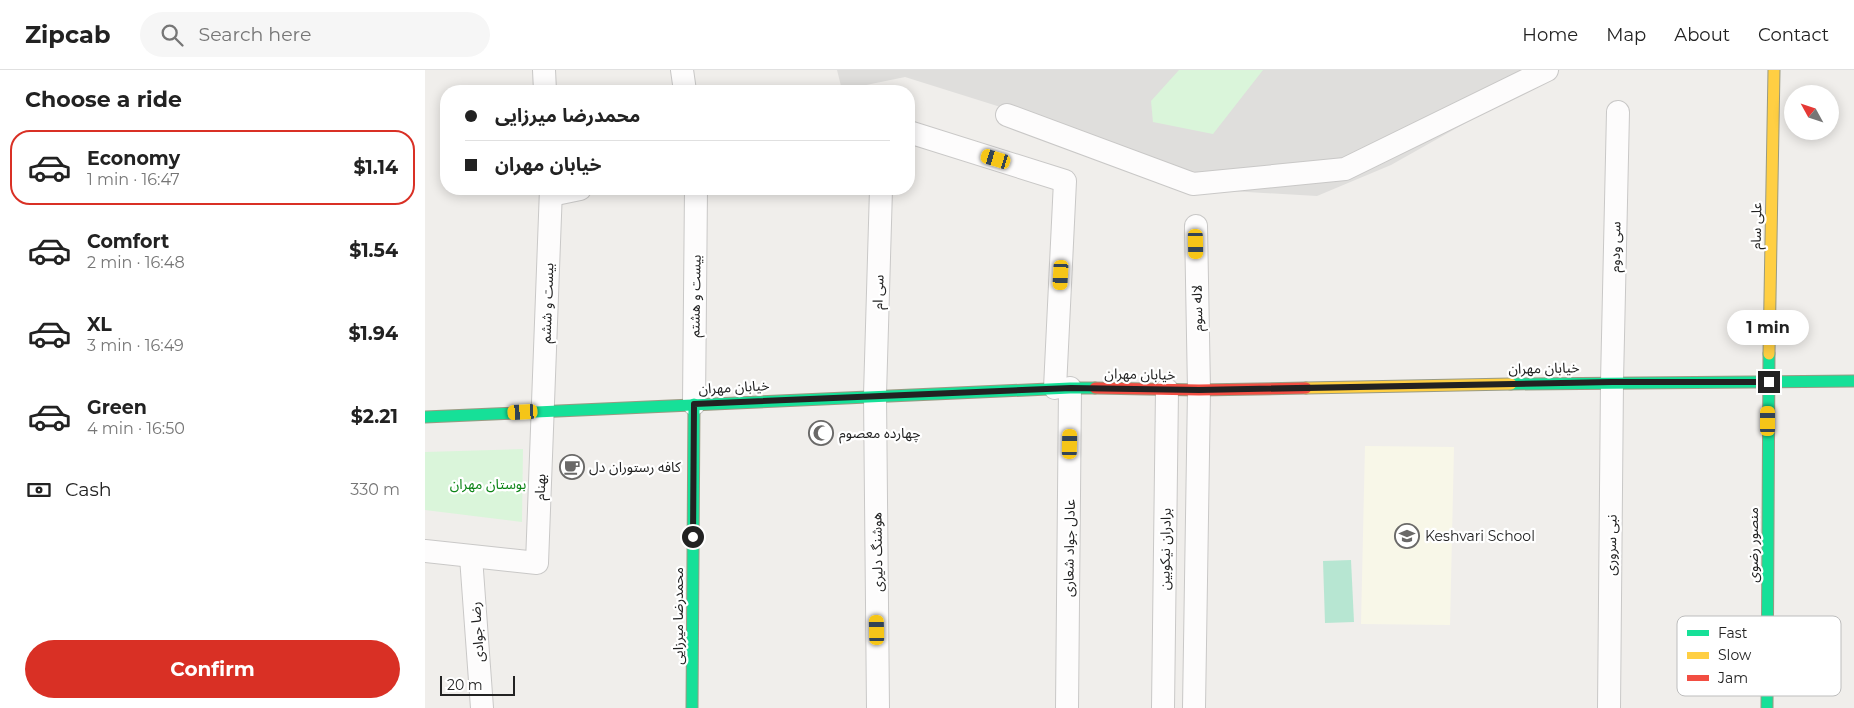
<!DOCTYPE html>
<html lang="en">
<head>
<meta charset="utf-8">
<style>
	body { margin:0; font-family:Montserrat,"Noto Sans Arabic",sans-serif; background:#f6f6f6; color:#222; height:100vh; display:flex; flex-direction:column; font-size:19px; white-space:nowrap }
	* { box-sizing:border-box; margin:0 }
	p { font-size:16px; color:#767676 }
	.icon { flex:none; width:28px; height:28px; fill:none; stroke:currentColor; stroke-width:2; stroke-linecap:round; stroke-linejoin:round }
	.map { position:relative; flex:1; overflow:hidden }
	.panel { display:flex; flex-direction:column; background:#fff; width:425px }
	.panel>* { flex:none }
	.hud { position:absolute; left:15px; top:15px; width:475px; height:110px; border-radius:20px; box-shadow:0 2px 12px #0003; display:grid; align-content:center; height:110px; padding:0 25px; background:#fff }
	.needle { width:32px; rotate:310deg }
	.fabs { position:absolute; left:1359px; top:15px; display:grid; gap:10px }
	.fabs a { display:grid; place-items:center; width:55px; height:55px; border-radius:50%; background:#fff; box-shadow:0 2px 12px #0003; font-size:25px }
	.scale { position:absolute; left:15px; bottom:12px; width:75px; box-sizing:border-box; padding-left:5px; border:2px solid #222; border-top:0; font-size:14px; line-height:18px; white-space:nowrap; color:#222; -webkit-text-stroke:4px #fff; paint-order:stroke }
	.end { position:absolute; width:22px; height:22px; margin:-11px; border:6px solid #222; background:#fff; box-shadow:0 0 0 2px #fff }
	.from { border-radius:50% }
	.bubble { position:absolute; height:35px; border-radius:18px; background:#fff; box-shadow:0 2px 12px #0003; font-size:16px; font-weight:700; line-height:35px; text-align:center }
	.car { position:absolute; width:15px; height:30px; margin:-15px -8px; border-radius:6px; box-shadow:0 0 4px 1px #0007; background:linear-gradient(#f5c518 24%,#345 0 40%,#f5c518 0 76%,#345 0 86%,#f5c518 0) }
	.hud b { display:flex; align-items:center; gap:18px; height:48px; font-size:19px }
	.hud b+b { border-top:1px solid #e0e0e0 }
	.hud i { width:12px; height:12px; background:#222 }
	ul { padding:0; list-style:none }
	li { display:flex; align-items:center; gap:15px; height:75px; margin:0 10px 8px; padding:0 15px; border:2px solid transparent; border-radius:20px }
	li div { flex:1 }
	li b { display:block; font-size:19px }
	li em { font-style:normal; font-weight:700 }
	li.selected { border-color:#d93025 }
	li>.icon { width:45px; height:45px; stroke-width:1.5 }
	h2 { padding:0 25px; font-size:22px; line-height:60px }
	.pay { display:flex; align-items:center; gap:12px; height:55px; padding:0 25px; font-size:19px }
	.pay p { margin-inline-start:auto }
	.cta { display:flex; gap:10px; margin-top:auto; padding:10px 25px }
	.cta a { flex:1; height:58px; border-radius:30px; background:#d93025; color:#fff; font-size:20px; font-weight:700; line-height:58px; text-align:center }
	header { display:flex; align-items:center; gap:30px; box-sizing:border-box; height:70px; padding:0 25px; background:#fff; border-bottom:1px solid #e0e0e0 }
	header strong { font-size:24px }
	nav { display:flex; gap:28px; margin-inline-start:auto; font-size:18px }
	.search { width:350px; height:45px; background:#f6f6f6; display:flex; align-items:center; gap:12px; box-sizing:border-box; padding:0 18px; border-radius:28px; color:#767676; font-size:19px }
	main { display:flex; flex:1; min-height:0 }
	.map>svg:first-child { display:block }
	.residential { fill:#dfdedc }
	.education { fill:#f8f7e8 }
	.park { fill:#daf5da }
	.pitch { fill:#b7e6d2 }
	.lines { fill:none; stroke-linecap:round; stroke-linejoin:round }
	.street-casing { stroke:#c9c8c7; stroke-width:24 }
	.fast-casing { stroke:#999a82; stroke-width:13 }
	.slow-casing { stroke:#999a82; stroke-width:13 }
	.jam-casing { stroke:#999a82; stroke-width:13 }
	.street { stroke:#fdfcfc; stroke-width:22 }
	.fast { stroke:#16e098; stroke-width:11 }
	.slow { stroke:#ffcf43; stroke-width:11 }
	.jam { stroke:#f24e42; stroke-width:11 }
	.route { stroke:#222; stroke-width:6 }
	.labels { text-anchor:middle; stroke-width:4.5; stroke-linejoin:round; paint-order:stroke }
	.street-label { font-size:14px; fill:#222; stroke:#fff }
	.poi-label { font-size:14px; fill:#222; stroke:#fff; text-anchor:start }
	.park-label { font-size:14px; fill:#0c8416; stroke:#fff }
	.key { fill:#fff; stroke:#bdbdbd; stroke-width:1 }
	.key-label { font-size:14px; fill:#222 }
</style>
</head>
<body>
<header>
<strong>Zipcab</strong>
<div class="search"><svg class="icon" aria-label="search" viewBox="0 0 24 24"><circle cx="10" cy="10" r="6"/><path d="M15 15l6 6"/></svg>Search here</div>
<nav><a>Home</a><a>Map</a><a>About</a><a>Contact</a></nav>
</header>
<main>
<section class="panel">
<h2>Choose a ride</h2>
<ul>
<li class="selected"><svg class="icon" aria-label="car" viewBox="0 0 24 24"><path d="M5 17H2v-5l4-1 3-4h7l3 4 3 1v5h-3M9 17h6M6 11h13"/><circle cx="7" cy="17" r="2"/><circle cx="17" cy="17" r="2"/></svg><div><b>Economy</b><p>1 min · 16:47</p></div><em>$1.14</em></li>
<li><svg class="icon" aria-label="car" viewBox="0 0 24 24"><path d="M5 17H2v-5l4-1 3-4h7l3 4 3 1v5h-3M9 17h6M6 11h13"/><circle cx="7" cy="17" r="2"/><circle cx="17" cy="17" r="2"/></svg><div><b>Comfort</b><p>2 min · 16:48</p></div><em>$1.54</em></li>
<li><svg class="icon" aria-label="car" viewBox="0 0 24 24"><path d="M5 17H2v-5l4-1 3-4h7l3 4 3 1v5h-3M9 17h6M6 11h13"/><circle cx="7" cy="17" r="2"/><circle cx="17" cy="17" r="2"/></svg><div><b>XL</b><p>3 min · 16:49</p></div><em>$1.94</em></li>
<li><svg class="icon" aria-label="car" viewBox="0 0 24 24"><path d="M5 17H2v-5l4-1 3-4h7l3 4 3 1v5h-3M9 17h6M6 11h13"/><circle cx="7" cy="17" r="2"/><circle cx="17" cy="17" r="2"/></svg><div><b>Green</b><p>4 min · 16:50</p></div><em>$2.21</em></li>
</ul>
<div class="pay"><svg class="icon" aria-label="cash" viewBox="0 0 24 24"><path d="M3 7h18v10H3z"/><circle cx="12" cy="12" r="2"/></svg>Cash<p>330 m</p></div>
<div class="cta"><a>Confirm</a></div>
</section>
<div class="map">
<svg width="1429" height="638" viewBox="0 0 1429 638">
	<rect width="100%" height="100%" fill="#f0eeeb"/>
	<!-- residential -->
	<path class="residential" d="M412,0h723l-169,95 -74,31 -86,-5 -138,-55 -188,-59 -63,13z"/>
	<!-- education -->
	<path class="education" d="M940,376l89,1 -4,178 -89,-1z"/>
	<!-- park -->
	<g class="park">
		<path d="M754,0h84l-50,64 -60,-12 -2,-21z"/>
		<path d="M98,379l-1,73 -97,-12v-58z"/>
	</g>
	<!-- pitch -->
	<path class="pitch" d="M926,490l3,62 -29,1 -2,-62z"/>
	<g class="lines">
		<defs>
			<g id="street">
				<path d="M119,0l1,21"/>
				<path d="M257,0l3,21"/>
				<path d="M582,45l186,69 152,-15 202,-99"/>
				<path d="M484,62l156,49 -10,207"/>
				<path d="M126,125l29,-6"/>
				<path d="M269,334l2,-215"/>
				<path d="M0,481l112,12 14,-374"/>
				<path d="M46,487l11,151"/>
				<path d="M453,638l-3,-313 6,-206"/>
				<path d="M642,638l3,-320"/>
				<path d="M738,638l4,-318"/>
				<path d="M769,638l5,-318 -3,-164"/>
				<path d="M1184,638l3,-326 6,-270"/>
			</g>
			<g id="fast">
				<path d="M1086,314l343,-3"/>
				<path d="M0,347l645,-29h25"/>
				<path d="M267,638l2,-304"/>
				<path d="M1342,638l2,-354"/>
			</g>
			<g id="slow">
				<path d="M1344,284l5,-284"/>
				<path d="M881,318l205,-4"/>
			</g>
			<path id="jam" d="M670,318l104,2 107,-2"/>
		</defs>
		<!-- street casing -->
		<use href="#street" class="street-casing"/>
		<!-- fast casing -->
		<use href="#fast" class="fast-casing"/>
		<!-- slow casing -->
		<use href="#slow" class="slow-casing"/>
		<!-- jam casing -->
		<use href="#jam" class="jam-casing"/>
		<!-- street -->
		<use href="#street" class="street"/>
		<!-- fast -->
		<use href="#fast" class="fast"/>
		<!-- slow -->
		<use href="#slow" class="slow"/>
		<!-- jam -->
		<use href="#jam" class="jam"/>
	</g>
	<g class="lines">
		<!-- route -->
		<path class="route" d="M268,467l1,-133 377,-16 128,2 413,-8h157"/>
	</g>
	<!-- icons -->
	<defs>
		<symbol id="mosque-ring" viewBox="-11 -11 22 22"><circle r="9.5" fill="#fff" stroke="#6a6968" stroke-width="1.5"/><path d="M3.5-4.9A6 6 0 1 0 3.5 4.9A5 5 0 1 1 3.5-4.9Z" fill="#6a6968"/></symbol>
		<symbol id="cafe-ring" viewBox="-11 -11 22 22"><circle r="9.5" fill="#fff" stroke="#6a6968" stroke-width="1.5"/><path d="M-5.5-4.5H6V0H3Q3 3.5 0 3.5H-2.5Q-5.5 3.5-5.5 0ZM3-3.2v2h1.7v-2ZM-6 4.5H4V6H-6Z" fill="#6a6968"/></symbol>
		<symbol id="school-ring" viewBox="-11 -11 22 22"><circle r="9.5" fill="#fff" stroke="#6a6968" stroke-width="1.5"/><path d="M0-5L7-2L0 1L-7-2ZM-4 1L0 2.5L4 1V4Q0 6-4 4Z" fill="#6a6968"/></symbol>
	</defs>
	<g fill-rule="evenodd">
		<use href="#mosque-ring" x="382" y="349" width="28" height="28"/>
		<use href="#cafe-ring" x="133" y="383" width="28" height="28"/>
		<use href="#school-ring" x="968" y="452" width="28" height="28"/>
	</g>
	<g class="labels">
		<!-- street labels -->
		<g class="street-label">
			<text transform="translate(1331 156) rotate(-89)" y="5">علی سام</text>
			<text transform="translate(1190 177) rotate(-89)" y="5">سی ودوم</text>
			<text transform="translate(453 222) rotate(-88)" y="5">سی ام</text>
			<text transform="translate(270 226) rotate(-89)" y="5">بیست و هشتم</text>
			<text transform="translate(122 233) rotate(-88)" y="5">بیست و ششم</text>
			<text transform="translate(772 238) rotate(-91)" y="5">لاله سوم</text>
			<text transform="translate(1119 298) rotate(-1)" y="5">خیابان مهران</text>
			<text transform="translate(715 304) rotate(1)" y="5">خیابان مهران</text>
			<text transform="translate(309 317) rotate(-3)" y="5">خیابان مهران</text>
			<text transform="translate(115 417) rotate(-88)" y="5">بهنام</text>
			<text transform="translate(1186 475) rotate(-89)" y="5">نبی سروری</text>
			<text transform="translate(1328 475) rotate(-90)" y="5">منصور رضوی</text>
			<text transform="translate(644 478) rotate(-89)" y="5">عادل جواد شعاری</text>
			<text transform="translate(740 479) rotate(-89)" y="5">برادران نیکوبین</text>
			<text transform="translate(452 482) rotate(-91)" y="5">هوشنگ دلیری</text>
			<text transform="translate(253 546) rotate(-90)" y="5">محمدرضا میرزایی</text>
			<text transform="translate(52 562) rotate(-94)" y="5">رضا جوادی</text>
		</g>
		<!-- poi labels -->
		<g class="poi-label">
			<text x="414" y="368">چهارده معصوم</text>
			<text x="164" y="402">کافه رستوران دل</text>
			<text x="1000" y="471">Keshvari School</text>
		</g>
		<!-- park labels -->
		<g class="park-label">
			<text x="63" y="419">بوستان مهران</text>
		</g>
	</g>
	<!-- legend -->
	<rect x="1252" y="546" width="164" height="80" rx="8" class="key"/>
	<rect x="1262" y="560" width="22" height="6" fill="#16e098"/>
	<rect x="1262" y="582" width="22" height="7" fill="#ffcf43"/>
	<rect x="1262" y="605" width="22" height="6" fill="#f24e42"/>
	<g class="key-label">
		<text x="1293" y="568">Fast</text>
		<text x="1293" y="590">Slow</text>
		<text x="1293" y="613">Jam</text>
	</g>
</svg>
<div class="fabs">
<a><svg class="needle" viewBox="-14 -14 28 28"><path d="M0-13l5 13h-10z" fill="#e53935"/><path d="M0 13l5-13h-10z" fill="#767676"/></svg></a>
</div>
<div class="scale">20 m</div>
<i class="end from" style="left:268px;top:467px"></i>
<i class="end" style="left:1344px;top:312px"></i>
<div class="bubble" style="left:1302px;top:240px;width:82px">1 min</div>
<i class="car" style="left:571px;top:89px;rotate:287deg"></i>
<i class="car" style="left:771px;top:174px;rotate:179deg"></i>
<i class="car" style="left:636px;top:205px;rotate:183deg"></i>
<i class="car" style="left:98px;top:342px;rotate:267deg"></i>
<i class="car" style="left:1343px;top:351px;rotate:0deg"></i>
<i class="car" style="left:645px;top:374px;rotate:1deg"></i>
<i class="car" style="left:452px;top:560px;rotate:359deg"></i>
<div class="hud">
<b><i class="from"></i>محمدرضا میرزایی</b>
<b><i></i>خیابان مهران</b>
</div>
</div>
</main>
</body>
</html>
